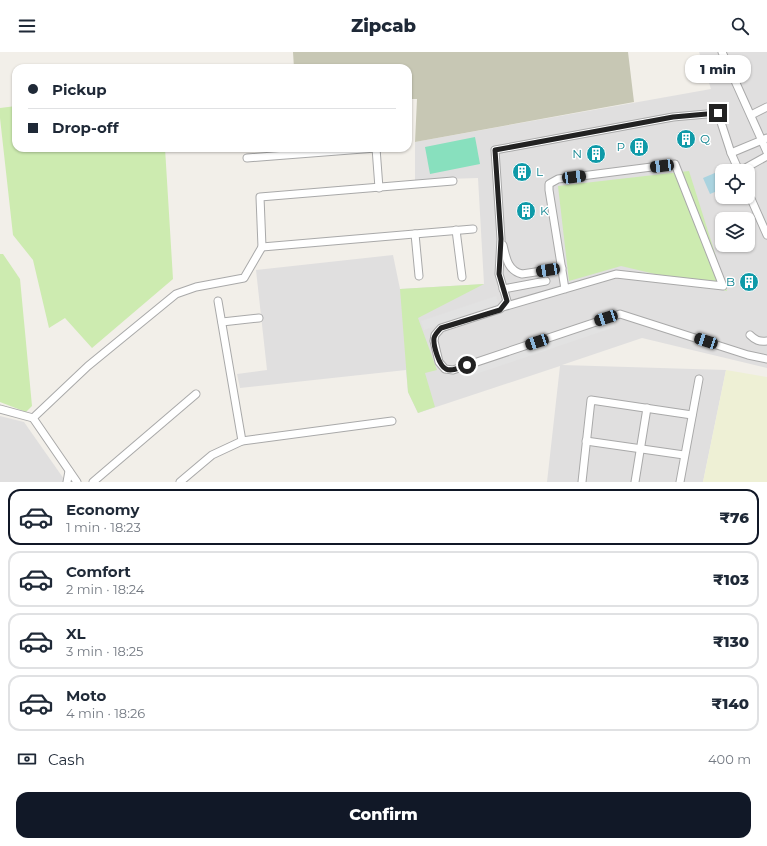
<!DOCTYPE html>
<html lang="en">
<head>
<meta charset="utf-8">
<style>
	body { margin:0; font-family:Montserrat,sans-serif; background:#f2f2f3; color:#1f2937; height:100vh; display:flex; flex-direction:column; font-size:15px; white-space:nowrap }
	* { box-sizing:border-box; margin:0 }
	p { font-size:13px; color:#747a83 }
	.icon { flex:none; width:22px; height:22px; fill:none; stroke:currentColor; stroke-width:2; stroke-linecap:round; stroke-linejoin:round }
	.map { position:relative; height:430px; overflow:hidden }
	.details { display:flex; flex-direction:column; background:#fff; flex:1 }
	.details>* { flex:none }
	.hud { position:absolute; left:12px; top:12px; width:400px; height:88px; border-radius:12px; box-shadow:0 1px 3px #0004; display:grid; align-content:center; height:88px; padding:0 16px; background:#fff }
	.controls { position:absolute; left:715px; top:112px; display:grid; gap:8px }
	.controls a { display:grid; place-items:center; width:40px; height:40px; border-radius:8px; background:#fff; box-shadow:0 1px 3px #0004; font-size:20px }
	.end { position:absolute; width:18px; height:18px; margin:-9px; border:5px solid #222; background:#fff; box-shadow:0 0 0 2px #fff }
	.from { border-radius:50% }
	.bubble { position:absolute; height:28px; border-radius:12px; background:#fff; box-shadow:0 1px 3px #0004; font-size:13px; font-weight:800; line-height:28px; text-align:center }
	.car { position:absolute; width:12px; height:24px; margin:-12px -6px; border-radius:5px; box-shadow:0 0 3px 1px #0007; background:linear-gradient(#222 24%,#8ab4d8 0 40%,#222 0 76%,#8ab4d8 0 86%,#222 0) }
	.hud b { display:flex; align-items:center; gap:14px; height:38px; font-size:15px }
	.hud b+b { border-top:1px solid #e0e1e3 }
	.hud i { width:10px; height:10px; background:#1f2937 }
	ul { padding:7px 0 0; list-style:none }
	li { display:flex; align-items:center; gap:12px; height:56px; margin:0 8px 6px; padding:0 8px; border:2px solid #e0e1e3; border-radius:12px }
	li div { flex:1 }
	li b { display:block; font-size:15px }
	li em { font-style:normal; font-weight:800 }
	li.selected { border-color:#111827 }
	li>.icon { width:36px; height:36px; stroke-width:1.5 }
	.pay { display:flex; align-items:center; gap:10px; height:44px; padding:0 16px; font-size:15px }
	.pay p { margin-inline-start:auto }
	.cta { display:flex; gap:8px; margin-top:auto; padding:8px 16px }
	.cta a { flex:1; height:46px; border-radius:12px; background:#111827; color:#fff; font-size:16px; font-weight:800; line-height:46px; text-align:center }
	header { display:flex; justify-content:space-between; align-items:center; height:52px; padding:0 16px; background:#fff; font-size:18px; font-weight:800 }
	.map>svg:first-child { display:block }
	.residential { fill:#e0dfdf; fill-rule:evenodd }
	.construction { fill:#c7c7b4 }
	.farmland { fill:#eef0d5 }
	.grass { fill:#cdebb0 }
	.pitch { fill:#88e0be }
	.parking { fill:#e2e2e2 }
	.water { fill:#aad3df }
	.lines { fill:none; stroke-linecap:round; stroke-linejoin:round }
	.minor-casing { stroke:#a9a9a9; stroke-width:9 }
	.minor { stroke:#fff; stroke-width:7 }
	.route { stroke:#222; stroke-width:5 }
	.labels { text-anchor:middle; stroke-width:3; stroke-linejoin:round; paint-order:stroke }
	.culture-label { font-size:12px; fill:#0d838f; stroke:#fff; text-anchor:start }
</style>
</head>
<body>
<header><svg class="icon" aria-label="menu" viewBox="0 0 24 24"><path d="M4 6h16M4 12h16M4 18h16"/></svg>Zipcab<svg class="icon" aria-label="search" viewBox="0 0 24 24"><circle cx="10" cy="10" r="6"/><path d="M15 15l6 6"/></svg></header>
<div class="map">
<svg width="767" height="430" viewBox="0 0 767 430">
	<rect width="100%" height="100%" fill="#f2efe9"/>
	<!-- residential -->
	<g class="residential">
		<path d="M699,0h68v316l-125,-30 -80,27 164,5 -23,112h-156l13,-116 -142,47 -10,-21 -2,-22 -166,18 -3,-14 30,-4 -11,-100 137,-15 7,34 84,-5 -6,-106 -63,2v-38l296,-53zM722,119h26v26h-26zM722,167h26v26h-26z"/>
		<path d="M0,364l24,6 42,60h-66z"/>
	</g>
	<!-- construction -->
	<path class="construction" d="M293,0h335l6,50 -219,40 2,-43h-9v-31h-114z"/>
	<!-- farmland -->
	<path class="farmland" d="M726,318l41,7v105h-64z"/>
	<!-- grass -->
	<g class="grass">
		<path d="M16,54v42h149l8,131 -81,69 -27,-30 -16,10 -16,-68 -20,-25 -13,-117v-10z"/>
		<path d="M689,119l38,120 -106,-25 -52,15 -11,-95z"/>
		<path d="M0,202h3l17,25 12,127 -6,6 -26,-10z"/>
		<path d="M484,232l-66,34 19,52 -12,3 10,34 -17,6 -10,-21 -8,-103z"/>
	</g>
	<!-- pitch -->
	<path class="pitch" d="M475,85l5,27 -50,10 -5,-27z"/>
	<!-- parking -->
	<g class="parking">
		<path d="M496,244l3,8 -75,26 -3,-9z"/>
		<path d="M612,267l3,8 -151,51 -3,-9z"/>
	</g>
	<!-- water -->
	<path class="water" d="M729,115l2,4h-9v18l-12,5 -7,-16z"/>
	<g class="lines">
		<defs>
			<g id="minor">
				<path d="M722,0l45,100"/>
				<path d="M751,63l16,-8"/>
				<path d="M376,96l3,40"/>
				<path d="M731,101l36,-15"/>
				<path d="M247,106l129,-10"/>
				<path d="M739,119l-8,-18 -13,-40 -45,4 -178,33 6,89 -2,35 8,27 -7,8 -59,19 -6,7 -1,6 5,21 6,7 8,1 167,-56 128,41 19,4"/>
				<path d="M740,119l27,-15"/>
				<path d="M748,140l19,43"/>
				<path d="M456,178l6,47"/>
				<path d="M415,182l4,42"/>
				<path d="M503,193c3,13 5,26 19,29l40,-6"/>
				<path d="M262,195l211,-18"/>
				<path d="M503,237l43,-8"/>
				<path d="M218,249l24,140"/>
				<path d="M503,255l113,-33 107,12 -48,-122 -117,15 -9,5v6l16,99"/>
				<path d="M222,270l37,-4"/>
				<path d="M750,283c5,5 9,7 17,6"/>
				<path d="M0,357l33,9 44,64"/>
				<path d="M33,366l55,-52 88,-72 20,-7 48,-9 18,-31 -2,-50 193,-16"/>
				<path d="M586,389l98,14"/>
				<path d="M67,430l2,-11"/>
				<path d="M93,430l103,-88"/>
				<path d="M180,430l32,-27 30,-14 150,-20"/>
				<path d="M582,430l9,-82 101,15"/>
				<path d="M635,430l12,-74"/>
				<path d="M680,430l19,-103"/>
			</g>
		</defs>
		<!-- minor casing -->
		<use href="#minor" class="minor-casing"/>
		<!-- minor -->
		<use href="#minor" class="minor"/>
	</g>
	<g class="lines">
		<!-- route -->
		<path class="route" d="M467,313c-6,2 -15,7 -21,4 -7,-3 -13,-24 -12,-31 1,-4 4,-7 7,-10l59,-18 7,-9 -8,-27 2,-35 -6,-89 178,-33 45,-4"/>
	</g>
	<!-- icons -->
	<defs>
		<symbol id="building-disc" viewBox="-11 -11 22 22"><circle r="9.5" fill="#0f9aa8" stroke="#fff"/><path d="M-4-6H4V6H1V3H-1V6H-4ZM-2.5-4.3h1.7v1.8h-1.7ZM.8-4.3h1.7v1.8H.8ZM-2.5-1h1.7V.8h-1.7ZM.8-1h1.7V.8H.8Z" fill="#fff"/></symbol>
	</defs>
	<g fill-rule="evenodd">
		<use href="#building-disc" x="675" y="76" width="22" height="22"/>
		<use href="#building-disc" x="628" y="84" width="22" height="22"/>
		<use href="#building-disc" x="585" y="91" width="22" height="22"/>
		<use href="#building-disc" x="511" y="109" width="22" height="22"/>
		<use href="#building-disc" x="515" y="148" width="22" height="22"/>
		<use href="#building-disc" x="738" y="219" width="22" height="22"/>
	</g>
	<g class="labels">
		<!-- culture labels -->
		<g class="culture-label">
			<text x="700" y="91">Q</text>
			<text x="625" y="99" text-anchor="end">P</text>
			<text x="582" y="106" text-anchor="end">N</text>
			<text x="536" y="124">L</text>
			<text x="540" y="163">K</text>
			<text x="735" y="234" text-anchor="end">B</text>
		</g>
	</g>
</svg>
<div class="controls">
<a><svg class="icon" aria-label="locate" viewBox="0 0 24 24"><circle cx="12" cy="12" r="6"/><path d="M12 2v4M12 18v4M2 12h4M18 12h4"/></svg></a>
<a><svg class="icon" aria-label="layers" viewBox="0 0 24 24"><path d="M12 4l9 5-9 5-9-5zM3 14l9 5 9-5"/></svg></a>
</div>
<i class="end from" style="left:467px;top:313px"></i>
<i class="end" style="left:718px;top:61px"></i>
<div class="bubble" style="left:685px;top:3px;width:66px">1 min</div>
<i class="car" style="left:662px;top:114px;rotate:263deg"></i>
<i class="car" style="left:574px;top:125px;rotate:83deg"></i>
<i class="car" style="left:548px;top:218px;rotate:261deg"></i>
<i class="car" style="left:606px;top:266px;rotate:252deg"></i>
<i class="car" style="left:706px;top:289px;rotate:288deg"></i>
<i class="car" style="left:537px;top:290px;rotate:252deg"></i>
<div class="hud">
<b><i class="from"></i>Pickup</b>
<b><i></i>Drop-off</b>
</div>
</div>
<section class="details">
<ul>
<li class="selected"><svg class="icon" aria-label="car" viewBox="0 0 24 24"><path d="M5 17H2v-5l4-1 3-4h7l3 4 3 1v5h-3M9 17h6M6 11h13"/><circle cx="7" cy="17" r="2"/><circle cx="17" cy="17" r="2"/></svg><div><b>Economy</b><p>1 min · 18:23</p></div><em>₹76</em></li>
<li><svg class="icon" aria-label="car" viewBox="0 0 24 24"><path d="M5 17H2v-5l4-1 3-4h7l3 4 3 1v5h-3M9 17h6M6 11h13"/><circle cx="7" cy="17" r="2"/><circle cx="17" cy="17" r="2"/></svg><div><b>Comfort</b><p>2 min · 18:24</p></div><em>₹103</em></li>
<li><svg class="icon" aria-label="car" viewBox="0 0 24 24"><path d="M5 17H2v-5l4-1 3-4h7l3 4 3 1v5h-3M9 17h6M6 11h13"/><circle cx="7" cy="17" r="2"/><circle cx="17" cy="17" r="2"/></svg><div><b>XL</b><p>3 min · 18:25</p></div><em>₹130</em></li>
<li><svg class="icon" aria-label="car" viewBox="0 0 24 24"><path d="M5 17H2v-5l4-1 3-4h7l3 4 3 1v5h-3M9 17h6M6 11h13"/><circle cx="7" cy="17" r="2"/><circle cx="17" cy="17" r="2"/></svg><div><b>Moto</b><p>4 min · 18:26</p></div><em>₹140</em></li>
</ul>
<div class="pay"><svg class="icon" aria-label="cash" viewBox="0 0 24 24"><path d="M3 7h18v10H3z"/><circle cx="12" cy="12" r="2"/></svg>Cash<p>400 m</p></div>
<div class="cta"><a>Confirm</a></div>
</section>
</body>
</html>
